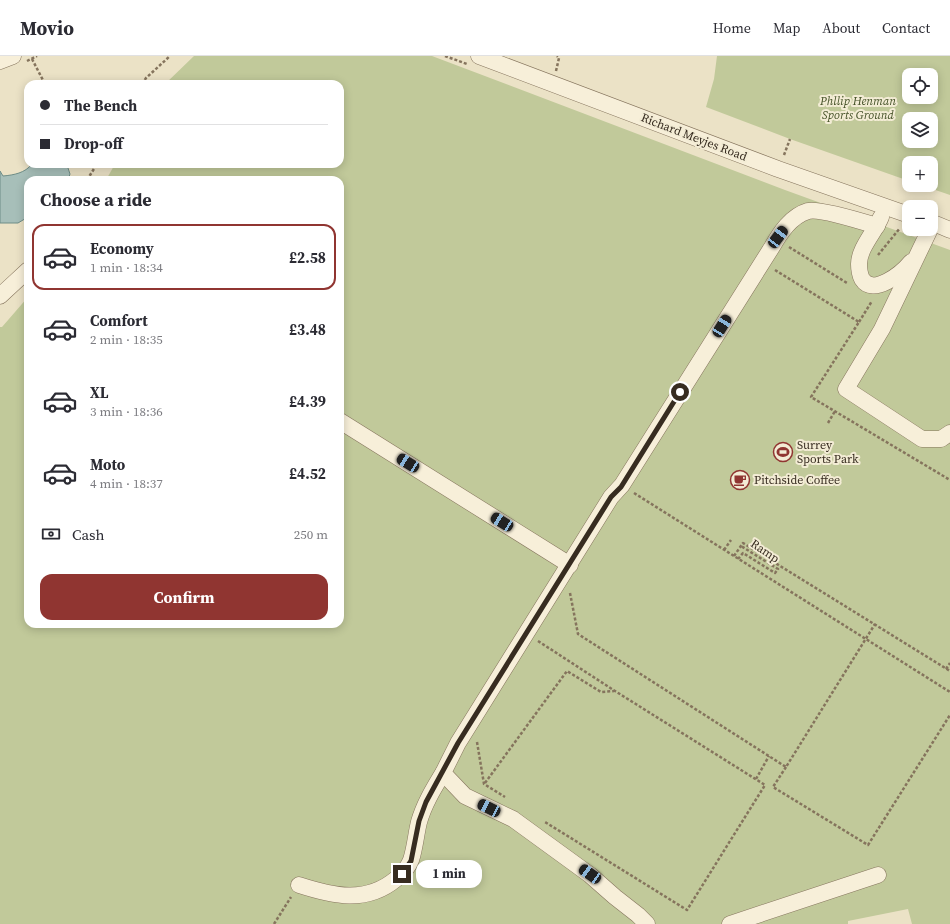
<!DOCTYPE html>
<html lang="en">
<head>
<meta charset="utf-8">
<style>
	body { margin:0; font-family:"Source Serif 4",serif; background:#f2f2f3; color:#2b2b33; height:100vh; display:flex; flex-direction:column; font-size:15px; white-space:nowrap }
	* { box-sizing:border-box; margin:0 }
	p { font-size:13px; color:#7c7c81 }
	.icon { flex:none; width:22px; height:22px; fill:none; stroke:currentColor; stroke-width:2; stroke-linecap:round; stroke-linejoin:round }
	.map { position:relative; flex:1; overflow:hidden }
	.side { position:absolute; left:24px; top:120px; width:320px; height:452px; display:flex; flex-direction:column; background:#fff; border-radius:12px; box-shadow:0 2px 10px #0003 }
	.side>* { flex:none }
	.banner { position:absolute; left:24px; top:24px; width:320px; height:88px; border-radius:12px; box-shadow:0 2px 10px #0003; display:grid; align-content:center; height:88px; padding:0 16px; background:#fff }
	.controls { position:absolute; left:902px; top:12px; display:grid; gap:8px }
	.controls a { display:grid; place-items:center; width:36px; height:36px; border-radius:8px; background:#fff; box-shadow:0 2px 10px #0003; font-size:20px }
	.end { position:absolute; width:18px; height:18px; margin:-9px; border:5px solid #372c20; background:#fff; box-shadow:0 0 0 2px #fff }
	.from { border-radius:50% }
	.bubble { position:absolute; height:28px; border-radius:12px; background:#fff; box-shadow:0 2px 10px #0003; font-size:13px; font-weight:700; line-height:28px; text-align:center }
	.car { position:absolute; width:12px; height:24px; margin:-12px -6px; border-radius:5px; box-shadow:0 0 3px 1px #0007; background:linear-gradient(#222 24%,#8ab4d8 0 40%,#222 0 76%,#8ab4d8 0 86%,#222 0) }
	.banner b { display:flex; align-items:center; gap:14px; height:38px; font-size:15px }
	.banner b+b { border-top:1px solid #e1e1e2 }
	.banner i { width:10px; height:10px; background:#2b2b33 }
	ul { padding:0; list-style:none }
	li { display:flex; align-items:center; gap:12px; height:66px; margin:0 8px 6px; padding:0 8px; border:2px solid transparent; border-radius:12px }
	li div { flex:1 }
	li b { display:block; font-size:15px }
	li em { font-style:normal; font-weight:700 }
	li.selected { border-color:#903531 }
	li>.icon { width:36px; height:36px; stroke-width:1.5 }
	h2 { padding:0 16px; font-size:18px; line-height:48px }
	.pay { display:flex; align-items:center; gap:10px; height:44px; padding:0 16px; font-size:15px }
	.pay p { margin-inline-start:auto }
	.primary-button { display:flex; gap:8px; margin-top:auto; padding:8px 16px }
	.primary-button a { flex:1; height:46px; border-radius:12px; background:#903531; color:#fff; font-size:16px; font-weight:700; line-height:46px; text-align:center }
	header { display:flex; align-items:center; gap:24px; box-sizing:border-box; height:56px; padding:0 20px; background:#fff; border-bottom:1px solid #e1e1e2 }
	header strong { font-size:19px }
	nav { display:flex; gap:22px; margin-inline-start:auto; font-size:14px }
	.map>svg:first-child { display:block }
	.green { fill:#c1c99a; fill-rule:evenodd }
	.water { fill:#a7bfb9; stroke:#6e8d87 }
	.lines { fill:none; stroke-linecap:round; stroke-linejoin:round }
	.minor-casing { stroke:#85745d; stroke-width:17 }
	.path { stroke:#85745d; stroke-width:2.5; stroke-dasharray:3 2; stroke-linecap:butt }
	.minor { stroke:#f7efd9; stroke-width:16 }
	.route { stroke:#372c20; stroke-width:5 }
	.labels { text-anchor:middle; stroke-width:4; stroke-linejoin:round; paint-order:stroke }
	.park-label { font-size:12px; font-style:italic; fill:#455228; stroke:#f3ecd5 }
	.street-label { font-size:12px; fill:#372c20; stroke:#f3ecd5 }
	.poi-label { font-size:12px; fill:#372c20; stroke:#f3ecd5; text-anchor:start }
</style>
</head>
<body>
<header>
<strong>Movio</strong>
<nav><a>Home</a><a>Map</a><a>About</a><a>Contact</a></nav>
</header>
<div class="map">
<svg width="950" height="868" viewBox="0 0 950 868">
	<rect width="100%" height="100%" fill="#ebe2c6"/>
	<!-- green -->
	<g class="green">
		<path d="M194,0h238l353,134 165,60v674h-38l-4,-15 -60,12v3h-848v-597h2l26,-30v327h312v-444h-234l9,-16h225v-80h-175z"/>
		<path d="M717,0h233v139l-29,-10h10v-22h-22v18l-119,-42 -84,-32 8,-28zM909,19h22v22h-22zM909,63h22v22h-22z"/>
	</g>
	<!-- water -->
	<path class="water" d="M32,108h32l4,4 2,6 -2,6h-40v37l-10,6h-18v-52l3,5c11,-1 22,-3 29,-12z"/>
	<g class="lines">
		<defs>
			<g id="minor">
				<path d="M479,0l299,113 131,46"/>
				<path d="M0,5l13,-5"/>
				<path d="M881,161c-6,15 -22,31 -22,47 0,5 1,11 3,15 11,18 40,-6 49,-17"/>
				<path d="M931,166l19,8"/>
				<path d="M930,173l-48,100 -36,60 76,50h19l9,-6"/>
				<path d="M0,240l28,-26"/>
				<path d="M340,365l230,144"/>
				<path d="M299,829c34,11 67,19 97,-6 6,-5 12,-11 15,-19 4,-12 5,-26 8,-38 5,-18 15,-34 24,-49"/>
				<path d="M647,868l-9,-9 -23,-18 -25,-22 -77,-56 -48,-23 -22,-23 15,-30 153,-246 11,-12 150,-238c8,-14 19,-31 36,-36 11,-3 56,11 69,15"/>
				<path d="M730,868l148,-49"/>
			</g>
		</defs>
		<!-- minor casing -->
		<use href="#minor" class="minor-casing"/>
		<!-- path -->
		<g class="path">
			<path d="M445,0l22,8"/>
			<path d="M32,3l13,25"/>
			<path d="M27,5l10,-5"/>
			<path d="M556,15l3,-13 -2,-2"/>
			<path d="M142,28l4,-6 24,-22"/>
			<path d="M784,99l6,-16"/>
			<path d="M87,124l10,-16"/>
			<path d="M789,191l58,36"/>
			<path d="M878,199l22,-27"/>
			<path d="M775,214l84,52 -48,75 139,83"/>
			<path d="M859,266l13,-21"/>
			<path d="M828,367l7,-12"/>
			<path d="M634,437l316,199"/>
			<path d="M724,494l7,-10"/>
			<path d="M734,500l9,-13 207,128"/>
			<path d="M738,503l5,-6 32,20 3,-4 -37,-23"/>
			<path d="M570,537l8,41 208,133 89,-143"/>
			<path d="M538,585l77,50 150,94 -78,125 -142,-88"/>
			<path d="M946,613l4,-6"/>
			<path d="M477,686l7,42 21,13"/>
			<path d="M786,711l-13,20 95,58 82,-130"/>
			<path d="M756,723l13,-23"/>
			<path d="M485,727l82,-112 34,21 13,-1"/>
			<path d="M274,868l17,-27"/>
		</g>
		<!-- minor -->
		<use href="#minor" class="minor"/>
	</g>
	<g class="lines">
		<!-- route -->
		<path class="route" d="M402,818l9,-13 8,-40 7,-19 32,-59 153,-246 10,-10 59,-95"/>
	</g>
	<!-- icons -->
	<defs>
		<symbol id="stadium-ring" viewBox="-11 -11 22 22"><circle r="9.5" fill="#f3ecd5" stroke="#903531" stroke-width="1.5"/><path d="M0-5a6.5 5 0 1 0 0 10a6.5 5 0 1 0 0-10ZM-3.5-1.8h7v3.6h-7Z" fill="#903531"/></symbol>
		<symbol id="cafe-ring" viewBox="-11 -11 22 22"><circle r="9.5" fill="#f3ecd5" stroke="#903531" stroke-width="1.5"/><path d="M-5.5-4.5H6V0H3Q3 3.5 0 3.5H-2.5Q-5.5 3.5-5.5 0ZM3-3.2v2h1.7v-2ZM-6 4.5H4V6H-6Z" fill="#903531"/></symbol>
	</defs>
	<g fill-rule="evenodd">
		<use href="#stadium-ring" x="772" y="385" width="22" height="22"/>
		<use href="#cafe-ring" x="729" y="413" width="22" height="22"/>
	</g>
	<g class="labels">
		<!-- park labels -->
		<g class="park-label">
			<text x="858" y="49">Phllip Henman<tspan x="858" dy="14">Sports Ground</tspan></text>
		</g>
		<!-- street labels -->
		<g class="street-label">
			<text transform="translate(694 81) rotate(21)" y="4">Richard Meyjes Road</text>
			<text transform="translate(765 495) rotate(34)" y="4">Ramp</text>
		</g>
		<!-- poi labels -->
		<g class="poi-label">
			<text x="797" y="393">Surrey<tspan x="797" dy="14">Sports Park</tspan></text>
			<text x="754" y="428">Pitchside Coffee</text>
		</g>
	</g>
</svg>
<div class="controls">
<a><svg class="icon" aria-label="locate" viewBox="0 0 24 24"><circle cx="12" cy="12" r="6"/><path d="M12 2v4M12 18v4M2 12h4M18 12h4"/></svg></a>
<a><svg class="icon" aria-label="layers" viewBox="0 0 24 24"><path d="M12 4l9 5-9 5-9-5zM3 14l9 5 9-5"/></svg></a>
<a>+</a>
<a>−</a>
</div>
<i class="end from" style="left:680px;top:336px"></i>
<i class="end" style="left:402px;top:818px"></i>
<div class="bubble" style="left:416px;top:804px;width:66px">1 min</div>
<i class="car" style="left:778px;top:181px;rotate:37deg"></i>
<i class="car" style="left:722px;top:270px;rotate:32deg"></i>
<i class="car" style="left:408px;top:407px;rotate:302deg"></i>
<i class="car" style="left:502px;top:466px;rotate:302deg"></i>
<i class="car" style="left:489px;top:752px;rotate:296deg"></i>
<i class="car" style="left:590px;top:818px;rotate:305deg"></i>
<div class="banner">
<b><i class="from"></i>The Bench</b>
<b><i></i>Drop-off</b>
</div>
<section class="side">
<h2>Choose a ride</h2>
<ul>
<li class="selected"><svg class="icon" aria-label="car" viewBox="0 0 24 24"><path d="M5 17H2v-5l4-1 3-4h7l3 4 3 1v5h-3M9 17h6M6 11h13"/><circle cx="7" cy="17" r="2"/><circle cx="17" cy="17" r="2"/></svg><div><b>Economy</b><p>1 min · 18:34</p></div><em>£2.58</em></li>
<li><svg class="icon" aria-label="car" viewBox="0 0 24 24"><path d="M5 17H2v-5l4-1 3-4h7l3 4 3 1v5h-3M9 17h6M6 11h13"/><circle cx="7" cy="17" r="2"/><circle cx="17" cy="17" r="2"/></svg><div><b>Comfort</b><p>2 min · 18:35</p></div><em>£3.48</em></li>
<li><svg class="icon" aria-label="car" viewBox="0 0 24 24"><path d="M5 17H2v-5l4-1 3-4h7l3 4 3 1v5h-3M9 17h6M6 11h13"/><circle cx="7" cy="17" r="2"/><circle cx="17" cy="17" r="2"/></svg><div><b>XL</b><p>3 min · 18:36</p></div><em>£4.39</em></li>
<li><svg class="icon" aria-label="car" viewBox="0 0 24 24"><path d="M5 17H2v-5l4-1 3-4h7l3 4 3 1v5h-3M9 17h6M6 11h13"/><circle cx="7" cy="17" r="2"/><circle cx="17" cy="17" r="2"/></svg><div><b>Moto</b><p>4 min · 18:37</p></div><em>£4.52</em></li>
</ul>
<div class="pay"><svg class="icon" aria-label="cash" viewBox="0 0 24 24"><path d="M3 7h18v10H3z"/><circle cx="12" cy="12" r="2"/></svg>Cash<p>250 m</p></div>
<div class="primary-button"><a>Confirm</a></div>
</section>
</div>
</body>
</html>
